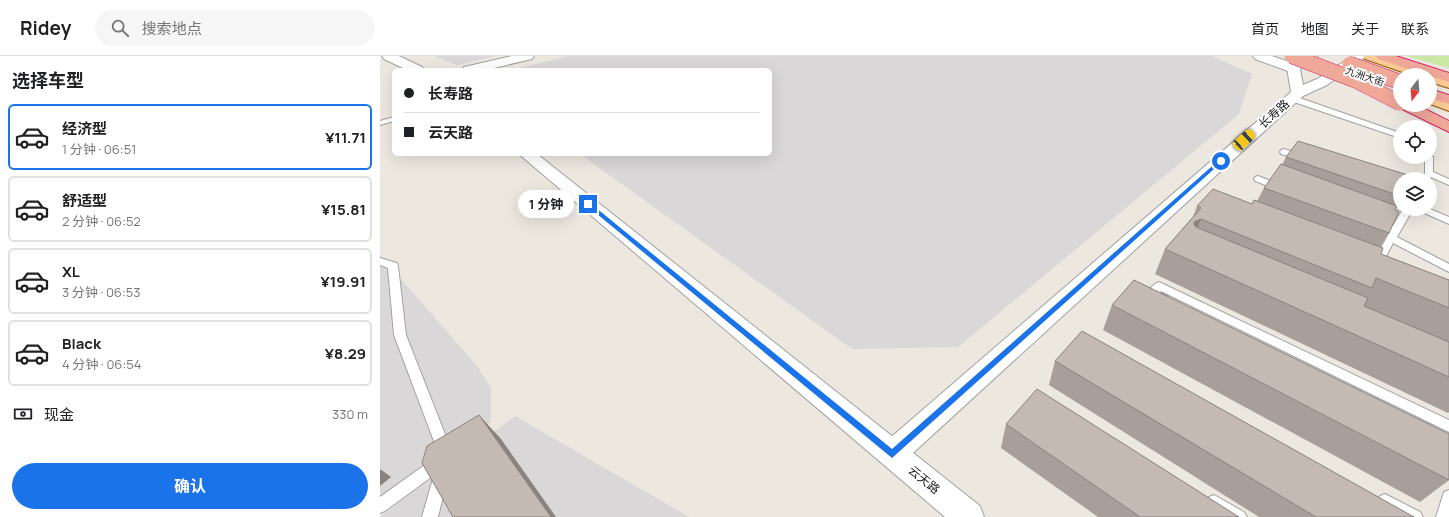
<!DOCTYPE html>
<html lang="zh">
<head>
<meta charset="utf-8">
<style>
	body { margin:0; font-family:Manrope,"Noto Sans SC",sans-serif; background:#f6f6f6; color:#202124; height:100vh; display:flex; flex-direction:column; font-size:15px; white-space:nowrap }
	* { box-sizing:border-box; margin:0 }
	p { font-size:13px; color:#757577 }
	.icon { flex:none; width:22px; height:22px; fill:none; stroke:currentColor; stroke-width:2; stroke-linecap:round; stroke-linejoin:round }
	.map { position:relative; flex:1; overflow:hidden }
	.drawer { display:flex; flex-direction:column; background:#fff; width:380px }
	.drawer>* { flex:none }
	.guide { position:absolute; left:12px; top:12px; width:380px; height:88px; border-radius:6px; box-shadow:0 4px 16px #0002; display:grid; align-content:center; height:88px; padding:0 12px; background:#fff }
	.needle { width:26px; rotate:196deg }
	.fabs { position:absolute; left:1013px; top:12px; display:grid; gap:8px }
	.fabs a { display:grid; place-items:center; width:44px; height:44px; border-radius:50%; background:#fff; box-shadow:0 4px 16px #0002; font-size:20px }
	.end { position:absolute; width:18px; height:18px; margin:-9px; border:5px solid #1a73e8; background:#fff; box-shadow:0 0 0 2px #fff }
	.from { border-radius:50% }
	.bubble { position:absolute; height:28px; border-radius:14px; background:#fff; box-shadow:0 4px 16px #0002; font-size:13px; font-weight:700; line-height:28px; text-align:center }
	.car { position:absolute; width:12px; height:24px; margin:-12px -6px; border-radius:5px; box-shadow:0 0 3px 1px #0007; background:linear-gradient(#f5c518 24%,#345 0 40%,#f5c518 0 76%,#345 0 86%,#f5c518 0) }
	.guide b { display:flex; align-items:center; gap:14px; height:38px; font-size:15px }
	.guide b+b { border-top:1px solid #e0e0e0 }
	.guide i { width:10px; height:10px; background:#202124 }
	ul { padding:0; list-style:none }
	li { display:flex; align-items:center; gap:12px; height:66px; margin:0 8px 6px; padding:0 4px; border:2px solid #e0e0e0; border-radius:6px }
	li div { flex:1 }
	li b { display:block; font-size:15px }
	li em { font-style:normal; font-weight:700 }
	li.current { border-color:#1a73e8 }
	li>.icon { width:36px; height:36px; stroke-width:1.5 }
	h2 { padding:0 12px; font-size:18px; line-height:48px }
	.pay { display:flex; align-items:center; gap:10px; height:44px; padding:0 12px; font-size:15px }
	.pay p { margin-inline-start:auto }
	.button { display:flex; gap:8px; margin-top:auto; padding:8px 12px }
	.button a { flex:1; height:46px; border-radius:24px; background:#1a73e8; color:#fff; font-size:16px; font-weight:700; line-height:46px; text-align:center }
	header { display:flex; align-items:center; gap:24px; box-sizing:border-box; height:56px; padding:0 20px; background:#fff; border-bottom:1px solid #e0e0e0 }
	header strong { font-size:19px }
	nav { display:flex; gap:22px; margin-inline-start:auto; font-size:14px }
	.search { width:280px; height:36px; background:#f6f6f6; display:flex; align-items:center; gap:10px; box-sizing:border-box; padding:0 14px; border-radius:22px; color:#757577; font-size:15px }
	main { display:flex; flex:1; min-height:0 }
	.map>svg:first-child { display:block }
	.residential { fill:#d9d7d7 }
	.grass { fill:#c9e8a4 }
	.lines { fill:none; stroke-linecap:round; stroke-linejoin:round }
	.service-casing { stroke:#a1a1a1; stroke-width:2 }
	.minor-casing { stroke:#a1a1a1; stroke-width:2 }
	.tertiary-casing { stroke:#a1a1a1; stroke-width:2 }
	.primary-casing { stroke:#915900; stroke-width:2 }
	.trunk-casing { stroke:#d42369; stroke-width:2 }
	.service { fill:#fff; fill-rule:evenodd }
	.minor { fill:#fff; fill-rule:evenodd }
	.tertiary { fill:#fff; fill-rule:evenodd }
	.primary { fill:#fcca95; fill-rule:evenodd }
	.trunk { fill:#f0a899; fill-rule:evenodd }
	.trunk-bridge-casing { stroke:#d42369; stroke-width:16; stroke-linecap:butt }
	.trunk-bridge { stroke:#f0a899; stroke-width:15 }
	.wall { fill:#a99f9a }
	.shaded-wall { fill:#89827d }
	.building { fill:#c4b9b3; stroke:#89827d }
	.route { fill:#1a73e8 }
	.labels { text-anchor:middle; stroke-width:4; stroke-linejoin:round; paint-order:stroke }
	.far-street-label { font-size:10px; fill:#1a1a1a; stroke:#fff }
	.street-label { font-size:12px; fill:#1a1a1a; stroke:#fff }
</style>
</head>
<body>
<header>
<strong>Ridey</strong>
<div class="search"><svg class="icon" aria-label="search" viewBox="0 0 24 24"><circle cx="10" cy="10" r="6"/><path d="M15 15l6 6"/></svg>搜索地点</div>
<nav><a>首页</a><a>地图</a><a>关于</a><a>联系</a></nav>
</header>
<main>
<section class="drawer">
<h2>选择车型</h2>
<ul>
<li class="current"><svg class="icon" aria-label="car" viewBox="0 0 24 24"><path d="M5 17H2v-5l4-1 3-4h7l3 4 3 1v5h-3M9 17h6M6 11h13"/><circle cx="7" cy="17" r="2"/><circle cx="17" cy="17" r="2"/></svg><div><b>经济型</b><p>1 分钟 · 06:51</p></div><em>¥11.71</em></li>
<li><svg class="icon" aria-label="car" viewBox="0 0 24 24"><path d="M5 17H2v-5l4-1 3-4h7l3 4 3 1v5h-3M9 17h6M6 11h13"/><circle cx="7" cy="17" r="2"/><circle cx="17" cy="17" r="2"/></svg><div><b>舒适型</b><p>2 分钟 · 06:52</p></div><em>¥15.81</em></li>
<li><svg class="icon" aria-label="car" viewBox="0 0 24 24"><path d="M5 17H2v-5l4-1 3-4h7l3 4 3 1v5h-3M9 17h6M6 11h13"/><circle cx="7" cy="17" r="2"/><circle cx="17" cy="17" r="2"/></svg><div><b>XL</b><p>3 分钟 · 06:53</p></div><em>¥19.91</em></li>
<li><svg class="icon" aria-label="car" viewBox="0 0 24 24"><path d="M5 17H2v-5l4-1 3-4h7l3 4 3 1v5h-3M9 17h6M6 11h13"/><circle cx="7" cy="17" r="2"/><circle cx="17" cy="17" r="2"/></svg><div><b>Black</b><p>4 分钟 · 06:54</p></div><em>¥8.29</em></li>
</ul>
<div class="pay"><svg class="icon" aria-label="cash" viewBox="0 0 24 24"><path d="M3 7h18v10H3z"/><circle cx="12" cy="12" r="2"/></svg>现金<p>330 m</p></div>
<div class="button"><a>确认</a></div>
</section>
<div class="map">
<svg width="1069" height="461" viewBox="0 0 1069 461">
	<rect width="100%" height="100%" fill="#ece7df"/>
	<!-- residential -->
	<g class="residential">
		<path d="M54,0h62l-39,9z"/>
		<path d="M188,0h644l40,18 -13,40 -281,233 -106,2 -272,-195h190v-84h-258z"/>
		<path d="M0,199l97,111 14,22v34l-111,81z"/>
		<path d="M135,360l174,101h-309z"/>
	</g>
	<!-- grass -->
	<path class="grass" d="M1026,0h43v12z"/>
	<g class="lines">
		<defs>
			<g id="service">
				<path d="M908,40h6l106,37v5l-112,-38z"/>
				<path d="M14,61v4l-14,4v-4z"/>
				<path d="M904,93l21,6 1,2 -4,3 -21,-6 -1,-2 1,-2z"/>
				<path d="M1050,99l3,2v15l16,7v6l-18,-8 -1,3 -8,-1 3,-6v-16h5z"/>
				<path d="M878,120l26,10 2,2 -5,3 -26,-10 -1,-2 1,-2z"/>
				<path d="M1023,153h10l-16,28 52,27v8l-56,-29 -13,25h-8l-1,-3 19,-33 -15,-6 -2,-2 5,-3 15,5z"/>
				<path d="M1038,153h12l19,8v7l-29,-13z"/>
				<path d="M0,202l17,5 1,3 8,69 46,117 -2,5 -5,1 -5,-1 -2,-5 -44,-117 -6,-67 -8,-3z"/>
				<path d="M779,226l290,138v12l-288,-141 -1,2 7,3 2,3 -2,3 -4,1 -14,-6 -2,-3c3,-5 6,-10 12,-12z"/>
				<path d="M58,401l5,2 2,5 -3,6 4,1 2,5 -10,41h-16l12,-42 -49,36 -5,2v-16l53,-38z"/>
				<path d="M1069,434v27h-13l8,-25z"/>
				<path d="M1005,438l35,18 3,5h-23l-20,-11 -3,-5 3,-5z"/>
				<path d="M834,439l30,17 3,5c-15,0 -34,0 -41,-15l3,-5z"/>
			</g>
			<g id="minor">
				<path d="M132,0h22l-2,3 -47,11h-22l1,-3z"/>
				<path d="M923,0h15l-18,13 3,16 14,-6 36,-23h14l-40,29 -24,11 -401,367 -10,3 -10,-3 -4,-9 4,-9 409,-353 -4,-24z"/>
			</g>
			<g id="tertiary">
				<path d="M2,0h17l23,11 2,3h-17l-23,-11z"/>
				<path d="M873,0h19l26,9 2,3 -2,3h-10l-33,-12z"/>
				<path d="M139,98h18l443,352 4,11h-39z"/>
			</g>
			<g id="primary">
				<path d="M983,0h20l66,23v9l-19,-6v-7h-19l-46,-16z"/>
				<path d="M1050,39l19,6v10l-19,-7z"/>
			</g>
			<g id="trunk">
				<path d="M996,0h20l53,17v9l-71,-23z"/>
				<path d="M1050,33l19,6v9l-19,-6z"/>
				<path d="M1020,46v3h17l32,16v11l-49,-24 -2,-3z"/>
			</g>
		</defs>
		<!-- service casing -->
		<use href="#service" class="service-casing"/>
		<!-- minor casing -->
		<use href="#minor" class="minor-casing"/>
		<!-- tertiary casing -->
		<use href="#tertiary" class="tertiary-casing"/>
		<!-- primary casing -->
		<use href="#primary" class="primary-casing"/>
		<!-- trunk casing -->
		<use href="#trunk" class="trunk-casing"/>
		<!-- service -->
		<use href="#service" class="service"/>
		<!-- minor -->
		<use href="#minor" class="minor"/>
		<!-- tertiary -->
		<use href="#tertiary" class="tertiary"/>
		<!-- primary -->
		<use href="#primary" class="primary"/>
		<!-- trunk -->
		<use href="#trunk" class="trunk"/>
		<defs>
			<g id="trunk-bridge">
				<path d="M912,0l63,24 45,23"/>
				<path d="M970,8l50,18"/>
			</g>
		</defs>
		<!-- trunk-bridge casing -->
		<use href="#trunk-bridge" class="trunk-bridge-casing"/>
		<!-- trunk-bridge -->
		<use href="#trunk-bridge" class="trunk-bridge"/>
	</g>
	<!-- wall -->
	<g class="wall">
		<path d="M906,101l114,22v20l-4,6 -1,5 -6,23 -9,14 1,7 68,26v132l-1,1 -293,-139 10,-25 28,-32 4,-11 55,-2 5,-3 7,-13 18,-23z"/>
		<path d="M732,249l337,175 -29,22 -317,-172z"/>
		<path d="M675,305l359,156h-155l-210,-132z"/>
		<path d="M626,368l233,93h-141l-97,-69z"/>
	</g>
	<!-- shaded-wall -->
	<g class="shaded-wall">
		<path d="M821,163l-10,25 3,-22z"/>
		<path d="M99,359l22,24 55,78h-5z"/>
		<path d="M0,413l11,8 -11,9z"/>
	</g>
	<!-- building -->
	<g class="building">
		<path d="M918,85l113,35 -2,3h-9v17l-114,-39z"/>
		<path d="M901,108l116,42 -2,4 4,1 -10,22 -125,-45z"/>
		<path d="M833,133l39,15 2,-4 129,48 -2,6 68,26v28l-73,-30 -4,10 -171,-69 -7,3v2l2,3 172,71 -4,8 85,36v35l-284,-128 36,-41 -4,-2z"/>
		<path d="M754,224l315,154v46l-337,-175z"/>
		<path d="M702,275l332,186h-98l-261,-156z"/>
		<path d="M657,333l202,128h-99l-134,-93z"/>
		<path d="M99,359l72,102h-98l-31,-54 5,-17z"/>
	</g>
	<!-- route -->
	<path class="route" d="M839,104l4,1 -331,297 -307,-254 5,-1 302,246z"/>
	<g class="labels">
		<!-- far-street labels -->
		<g class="far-street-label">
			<text transform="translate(985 20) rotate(19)" y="4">九洲大街</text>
		</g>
		<!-- street labels -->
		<g class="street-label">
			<text transform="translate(894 58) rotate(-42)" y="4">长寿路</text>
			<text transform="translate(544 424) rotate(39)" y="4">云天路</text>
		</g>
	</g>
</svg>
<div class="fabs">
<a><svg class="needle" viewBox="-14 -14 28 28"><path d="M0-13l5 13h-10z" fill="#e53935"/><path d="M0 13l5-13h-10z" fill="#757577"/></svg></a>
<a><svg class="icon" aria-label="locate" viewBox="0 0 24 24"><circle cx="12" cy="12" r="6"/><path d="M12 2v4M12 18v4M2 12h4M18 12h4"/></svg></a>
<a><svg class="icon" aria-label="layers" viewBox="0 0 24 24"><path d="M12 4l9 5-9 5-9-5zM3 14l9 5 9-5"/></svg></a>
</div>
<i class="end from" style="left:841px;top:105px"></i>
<i class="end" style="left:208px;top:148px"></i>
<div class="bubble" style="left:138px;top:134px;width:56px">1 分钟</div>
<i class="car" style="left:864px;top:84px;rotate:48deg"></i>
<div class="guide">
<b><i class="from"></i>长寿路</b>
<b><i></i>云天路</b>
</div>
</div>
</main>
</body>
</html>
